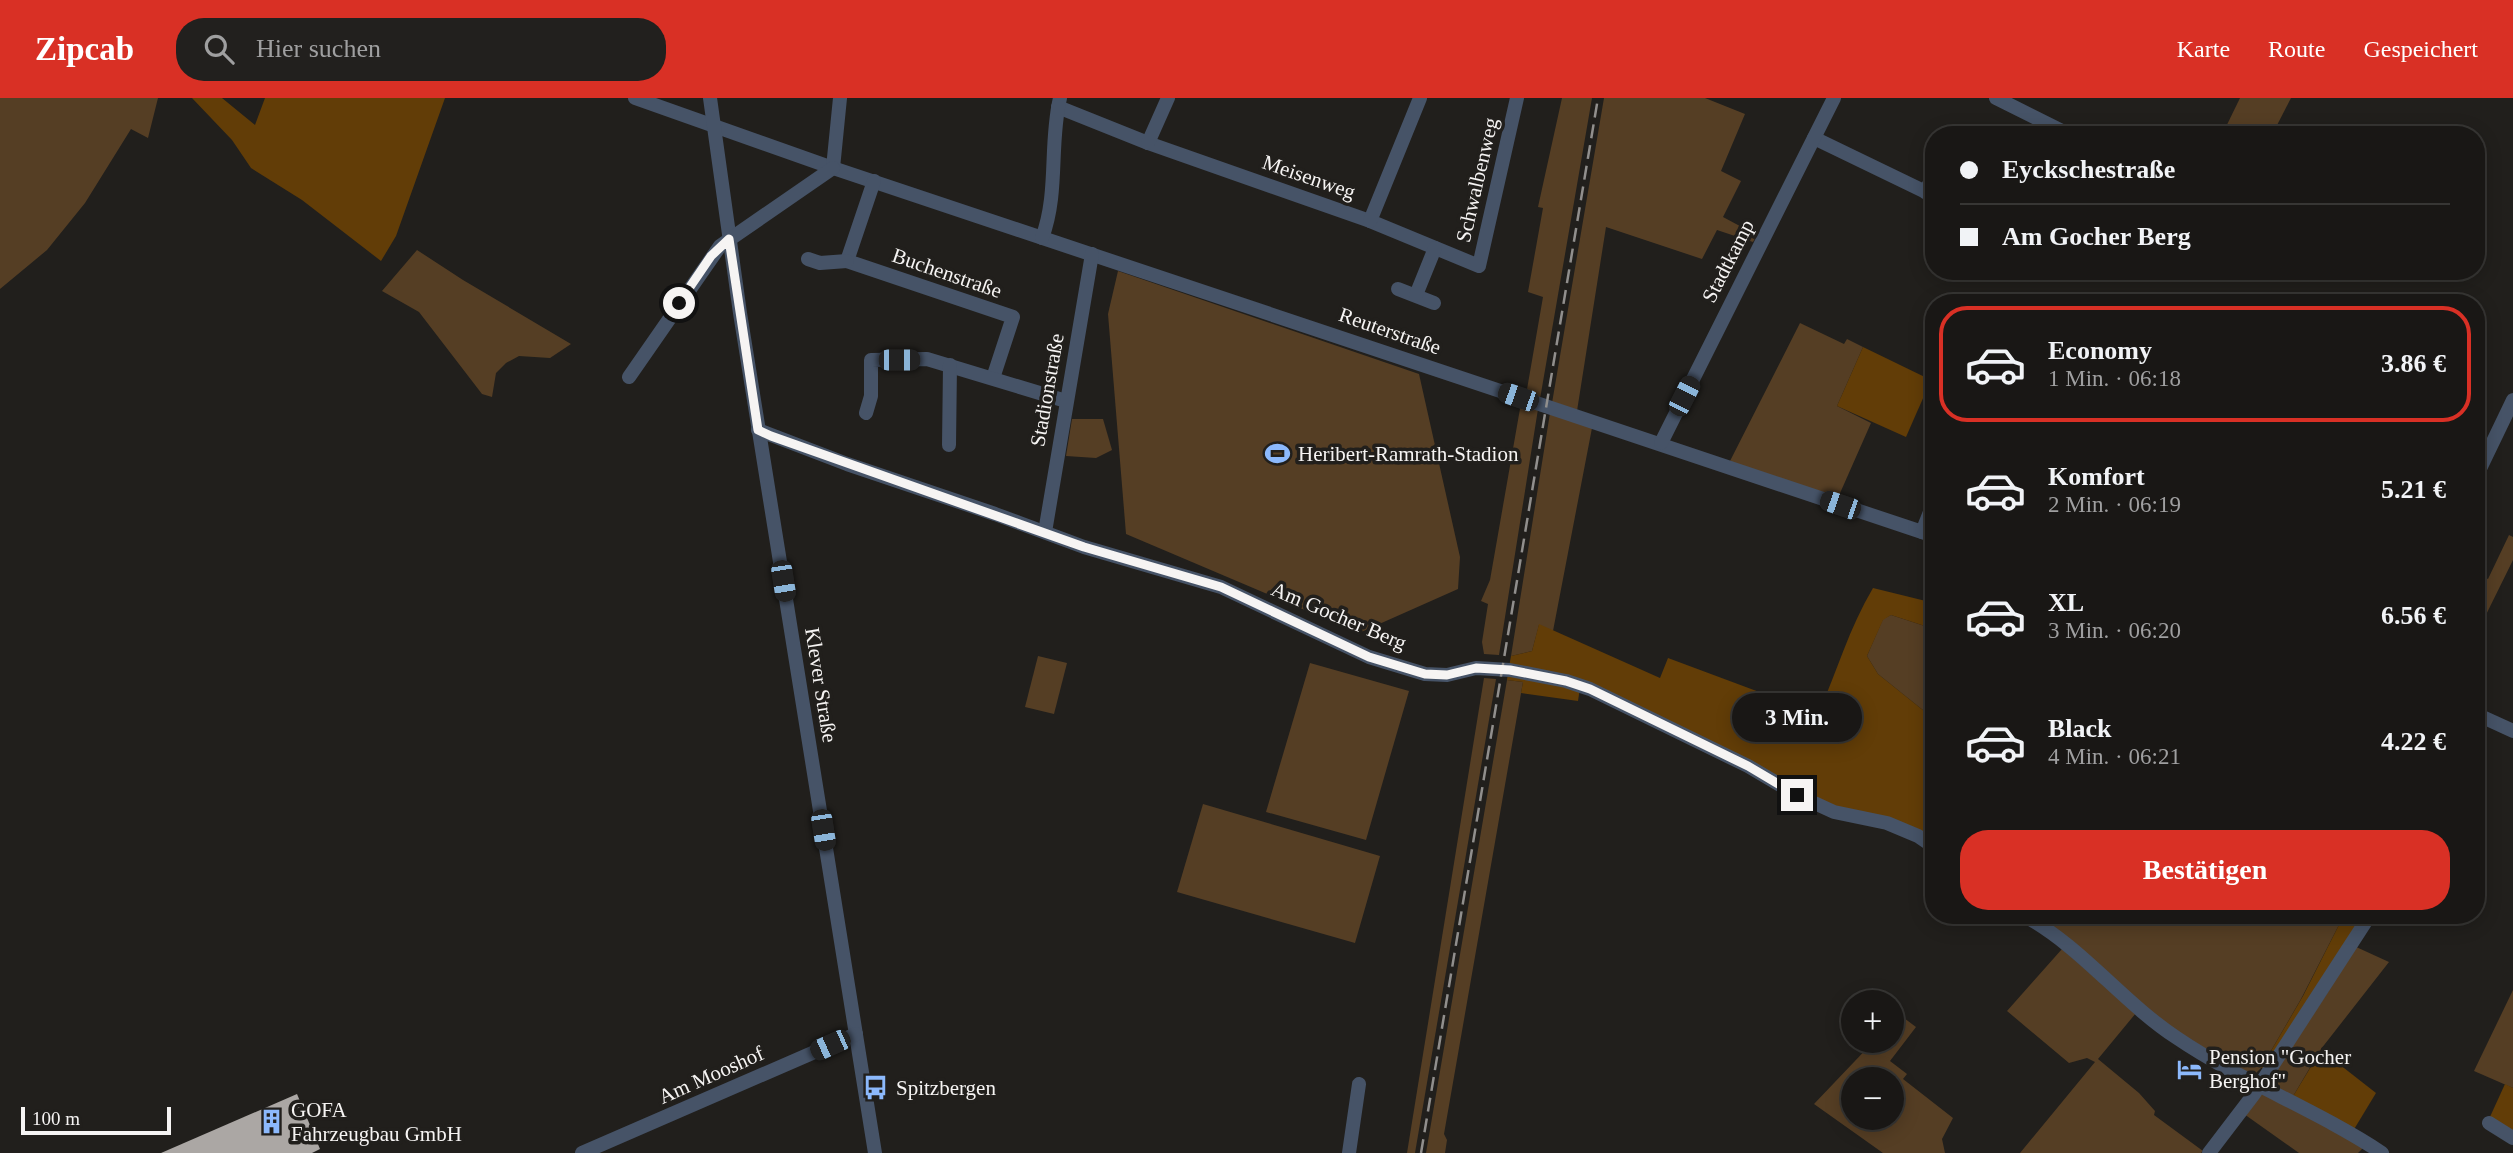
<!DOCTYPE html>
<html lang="de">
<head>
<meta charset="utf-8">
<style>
	body { margin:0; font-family:Georgia,serif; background:#22201e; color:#f1f3f6; height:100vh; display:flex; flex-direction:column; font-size:26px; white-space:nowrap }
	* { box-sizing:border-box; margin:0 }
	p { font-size:23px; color:#9f9fa0 }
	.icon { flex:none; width:38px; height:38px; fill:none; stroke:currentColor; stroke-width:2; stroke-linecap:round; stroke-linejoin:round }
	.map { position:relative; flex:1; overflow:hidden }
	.drawer { position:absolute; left:1925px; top:196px; width:560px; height:630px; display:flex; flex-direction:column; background:#191715; border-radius:28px; box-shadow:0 4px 18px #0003,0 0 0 2px #373634 }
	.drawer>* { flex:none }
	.hud { position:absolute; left:1925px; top:28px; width:560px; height:154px; border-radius:28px; box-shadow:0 4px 18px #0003,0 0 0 2px #373634; display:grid; align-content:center; height:154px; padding:0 35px; background:#191715 }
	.controls { position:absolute; left:1841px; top:892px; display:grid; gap:14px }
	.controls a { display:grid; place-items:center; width:63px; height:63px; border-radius:50%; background:#191715; box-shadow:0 4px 18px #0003,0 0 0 2px #373634; font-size:35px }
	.scale { position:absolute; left:21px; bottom:18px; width:150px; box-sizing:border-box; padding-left:7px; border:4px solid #f6f4f3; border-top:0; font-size:19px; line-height:24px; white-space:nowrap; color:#f6f4f3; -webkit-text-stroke:5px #211f1c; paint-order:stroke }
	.end { position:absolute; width:32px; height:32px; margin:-16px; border:9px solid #f6f4f3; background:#111; box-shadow:0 0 0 4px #111 }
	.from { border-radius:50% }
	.bubble { position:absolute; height:49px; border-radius:24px; background:#191715; box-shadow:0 4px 18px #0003,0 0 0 2px #373634; font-size:23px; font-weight:700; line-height:49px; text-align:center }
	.car { position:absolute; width:21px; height:42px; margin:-21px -10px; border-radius:9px; box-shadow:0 0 5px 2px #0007; background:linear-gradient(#222 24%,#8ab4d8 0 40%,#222 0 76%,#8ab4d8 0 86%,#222 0) }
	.hud b { display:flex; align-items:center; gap:24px; height:66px; font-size:26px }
	.hud b+b { border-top:2px solid #373634 }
	.hud i { width:18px; height:18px; background:#f1f3f6 }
	ul { padding:12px 0 0; list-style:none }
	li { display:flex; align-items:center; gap:21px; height:116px; margin:0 14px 10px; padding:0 21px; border:4px solid transparent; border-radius:28px }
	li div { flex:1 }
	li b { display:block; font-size:26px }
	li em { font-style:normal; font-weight:700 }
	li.active { border-color:#d93025 }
	li>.icon { width:63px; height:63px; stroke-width:1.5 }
	.cta { display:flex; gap:14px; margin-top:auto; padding:14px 35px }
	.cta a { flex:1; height:80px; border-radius:28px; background:#d93025; color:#fff; font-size:28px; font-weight:700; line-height:80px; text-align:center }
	header { display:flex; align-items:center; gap:42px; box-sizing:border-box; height:98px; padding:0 35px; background:#d93025; color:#fff }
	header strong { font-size:33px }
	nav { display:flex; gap:38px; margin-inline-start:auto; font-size:24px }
	.search { width:490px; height:63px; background:#22201e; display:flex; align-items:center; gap:18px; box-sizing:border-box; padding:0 24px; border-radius:28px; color:#9f9fa0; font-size:26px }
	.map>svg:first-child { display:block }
	.green { fill:#553e24; fill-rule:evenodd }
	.forest { fill:#623d07 }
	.building { fill:#aba7a4 }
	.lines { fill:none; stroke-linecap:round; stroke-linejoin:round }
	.minor { stroke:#465367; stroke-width:14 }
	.rail { stroke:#918f8d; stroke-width:2.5; stroke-dasharray:14 7; stroke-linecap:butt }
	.route { stroke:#f6f4f3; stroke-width:9 }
	.labels { text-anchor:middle; stroke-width:7; stroke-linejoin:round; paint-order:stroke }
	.street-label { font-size:21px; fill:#f6f4f3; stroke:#211f1c }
	.poi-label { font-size:21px; fill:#f6f4f3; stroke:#211f1c; text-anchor:start }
</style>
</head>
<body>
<header>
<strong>Zipcab</strong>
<div class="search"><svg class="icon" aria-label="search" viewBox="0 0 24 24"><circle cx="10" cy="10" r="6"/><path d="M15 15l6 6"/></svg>Hier suchen</div>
<nav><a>Karte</a><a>Route</a><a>Gespeichert</a></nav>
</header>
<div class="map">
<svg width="2513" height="1055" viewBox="0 0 2513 1055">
	<rect width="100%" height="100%" fill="#211f1c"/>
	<!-- green -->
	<g class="green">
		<path d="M0,0h158l-10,40 -17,-9 -46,74 -38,47 -47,39z"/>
		<path d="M1562,0h30l-52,301 -14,-4 17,-98 -15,-5 15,-84 -5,-1z"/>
		<path d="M1604,0h101l40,16 -24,57 20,10 -18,36 28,15 8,-2 -6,12 -36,-12 -15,29 -96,-32 -29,184 -25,-8z"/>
		<path d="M2240,0h51l-19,37h-50z"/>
		<path d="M417,152l46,30 108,64 -21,14 -31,-2 -13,7 -10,10 -4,24 -10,-3 -63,-82 -37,-21z"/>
		<path d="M1118,173l301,103 41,183 -2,32 -99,44 -233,-99 -18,-220z"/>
		<path d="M1800,225l44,21 3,-5 16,8 -26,59 34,17 -34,77 -108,-37z"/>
		<path d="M1521,305l17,6 -39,246 -15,-1 -2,-12 6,-38 -7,-3 9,-21z"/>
		<path d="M1550,315l42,15 -39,203 -14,-6 -7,26 -21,5z"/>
		<path d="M1072,321h31l9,31 -16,8 -30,-2z"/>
		<path d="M2509,437l4,2v23l-36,73 -1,-60 12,6z"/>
		<path d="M1891,517l43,14v90l-56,-45 -11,-18 16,-37z"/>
		<path d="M1038,558l29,7 -13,51 -29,-7z"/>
		<path d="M1310,565l99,28 -43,149 -100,-28z"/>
		<path d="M1484,580l12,1 -81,474h-8z"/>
		<path d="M1507,582l16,2 -79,452 3,6 -2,13h-19z"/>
		<path d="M1203,706l177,52 -25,87 -178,-51z"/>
		<path d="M2039,817h305l-43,84 -40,69 -8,8 -76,-42 -138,-114z"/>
		<path d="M2354,848l35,16 -68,87 -29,49 -22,-11 -1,-7 59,-88z"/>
		<path d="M2062,851l74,64 -38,46 41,34 16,18 -1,4 49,36 -2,2h-181l75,-91 -8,-4 -18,5 -62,-52z"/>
		<path d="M2513,892v98l-39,-17z"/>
		<path d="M1900,917l16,12 -26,34 17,13 -4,5 50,39 -11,21 3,14h-62l-69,-49 60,-63h18v-18zM1853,982h39v38h-39z"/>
		<path d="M2269,994l97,53 -8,8h-59l-55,-39 14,-19z"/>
	</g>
	<!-- forest -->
	<g class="forest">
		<path d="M192,0h30l33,27 10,-27h180l-49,138 -15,25 -79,-61 -51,-32 -19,-28z"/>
		<path d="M1863,249l68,33 -25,57 -69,-31z"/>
		<path d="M1873,490l61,15v26l-43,-14 -8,5 -16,36 11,18 56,45v125l-99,-34 -163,-85 -163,-58 2,-11 21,-5 7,-27 121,54 8,-20 150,56c19,-42 31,-86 55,-126z"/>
		<path d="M1508,574l72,16 -2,13 -57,-8 2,-11 -16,-2z"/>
		<path d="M2344,817h21l-99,153h-5l42,-72z"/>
		<path d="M2321,952l55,43 -23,38 -61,-33z"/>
		<path d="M2505,986l8,4v46l-24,-15z"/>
	</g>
	<!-- building -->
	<path class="building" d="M297,996l23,55 -8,4h-151z"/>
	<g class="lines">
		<!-- minor -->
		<g class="minor">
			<path d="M635,0l198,70 1101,368"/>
			<path d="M710,0l30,215 135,840"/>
			<path d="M1996,0l74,37"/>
			<path d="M1058,9l90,36 222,78 109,45 38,-168"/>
			<path d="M1814,40l120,58"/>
			<path d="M1148,45l20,-45"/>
			<path d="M833,70l7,-70"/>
			<path d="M874,83l-27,80 166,56 -20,61"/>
			<path d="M1925,94l9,-17"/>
			<path d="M1370,123l50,-123"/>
			<path d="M1042,140c17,-45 7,-94 18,-140"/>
			<path d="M808,161l12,4 27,-2"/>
			<path d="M1398,191l36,14"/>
			<path d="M1416,197l19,-47"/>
			<path d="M629,279l91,-131 113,-78"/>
			<path d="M866,315l5,-17v-36l56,-1 139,42"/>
			<path d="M758,332l89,34 148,50 89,33 137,40 148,70 56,17 22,1 29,-7 34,2 56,11 24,8 158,77 49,29 37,17 53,11 31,13 16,11"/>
			<path d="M1661,345l173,-345"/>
			<path d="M949,347l1,-80"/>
			<path d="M2476,379l37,-77"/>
			<path d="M1045,434l47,-278"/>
			<path d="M1922,434l12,-30"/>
			<path d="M2476,616l37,17"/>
			<path d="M2023,817c58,31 99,87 154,123 65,44 140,72 205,115"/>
			<path d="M2489,1025l24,15"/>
			<path d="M582,1055l274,-119"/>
			<path d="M1349,1055l10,-69"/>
			<path d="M2209,1055l45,-59 116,-179"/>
		</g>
		<!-- rail -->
		<path class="rail" d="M1421,1055l177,-1055"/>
	</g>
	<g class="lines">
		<!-- route -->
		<path class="route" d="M679,205l32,-47 18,-17 29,191 13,6 313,111 137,40 148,70 56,17 22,1 29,-7 34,2 56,11 24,8 158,77 49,29"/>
	</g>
	<!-- icons -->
	<defs>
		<symbol id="stadium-bare" viewBox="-9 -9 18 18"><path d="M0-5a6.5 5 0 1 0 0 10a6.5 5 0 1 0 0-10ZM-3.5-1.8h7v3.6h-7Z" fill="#8cb9fc" stroke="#211f1c" stroke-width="2.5" paint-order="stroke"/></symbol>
		<symbol id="hotel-bare" viewBox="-9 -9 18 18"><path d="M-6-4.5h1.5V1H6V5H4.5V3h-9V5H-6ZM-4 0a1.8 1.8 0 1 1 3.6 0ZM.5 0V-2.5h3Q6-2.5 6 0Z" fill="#8cb9fc" stroke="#211f1c" stroke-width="2.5" paint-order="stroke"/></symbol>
		<symbol id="bus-bare" viewBox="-9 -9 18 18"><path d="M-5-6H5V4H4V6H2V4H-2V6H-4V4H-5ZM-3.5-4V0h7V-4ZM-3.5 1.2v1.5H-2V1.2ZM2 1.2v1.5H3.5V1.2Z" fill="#8cb9fc" stroke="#211f1c" stroke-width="2.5" paint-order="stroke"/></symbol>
		<symbol id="building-bare" viewBox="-9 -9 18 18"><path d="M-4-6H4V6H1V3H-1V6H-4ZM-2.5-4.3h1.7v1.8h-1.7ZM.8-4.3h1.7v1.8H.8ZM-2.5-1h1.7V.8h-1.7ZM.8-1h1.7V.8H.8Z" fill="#8cb9fc" stroke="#211f1c" stroke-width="2.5" paint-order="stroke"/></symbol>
	</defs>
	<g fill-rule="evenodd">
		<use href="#stadium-bare" x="1260" y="338" width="35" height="35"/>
		<use href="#hotel-bare" x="2172" y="954" width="35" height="35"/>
		<use href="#bus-bare" x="858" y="972" width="35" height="35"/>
		<use href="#building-bare" x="254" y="1006" width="35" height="35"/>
	</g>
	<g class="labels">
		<!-- street labels -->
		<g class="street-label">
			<text transform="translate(1309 79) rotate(19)" y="7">Meisenweg</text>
			<text transform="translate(1477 82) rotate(-77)" y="7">Schwalbenweg</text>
			<text transform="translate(1728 163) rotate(-63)" y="7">Stadtkamp</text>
			<text transform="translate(947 175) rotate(19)" y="7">Buchenstraße</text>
			<text transform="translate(1390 233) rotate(19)" y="7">Reuterstraße</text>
			<text transform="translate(1047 292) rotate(-80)" y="7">Stadionstraße</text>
			<text transform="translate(1339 518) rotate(23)" y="7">Am Gocher Berg</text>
			<text transform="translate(821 587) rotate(81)" y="7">Klever Straße</text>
			<text transform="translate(711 977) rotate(-24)" y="7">Am Mooshof</text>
		</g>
		<!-- poi labels -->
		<g class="poi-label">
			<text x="1298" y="363">Heribert-Ramrath-Stadion</text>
			<text x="2209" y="966">Pension "Gocher<tspan x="2209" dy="24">Berghof"</tspan></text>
			<text x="896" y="997">Spitzbergen</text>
			<text x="291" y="1019">GOFA<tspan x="291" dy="24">Fahrzeugbau GmbH</tspan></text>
		</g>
	</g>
</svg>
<div class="controls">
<a>+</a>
<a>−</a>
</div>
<div class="scale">100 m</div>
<i class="end from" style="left:679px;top:205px"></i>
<i class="end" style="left:1797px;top:697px"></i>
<div class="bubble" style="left:1732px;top:595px;width:130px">3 Min.</div>
<i class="car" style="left:899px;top:262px;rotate:90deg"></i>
<i class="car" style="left:1684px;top:298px;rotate:27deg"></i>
<i class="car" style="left:1518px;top:299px;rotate:289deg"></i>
<i class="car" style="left:1840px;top:407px;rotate:289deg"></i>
<i class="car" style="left:783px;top:483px;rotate:171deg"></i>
<i class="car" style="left:823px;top:732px;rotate:171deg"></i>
<i class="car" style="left:830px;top:947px;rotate:246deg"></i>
<div class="hud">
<b><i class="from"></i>Eyckschestraße</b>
<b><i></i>Am Gocher Berg</b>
</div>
<section class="drawer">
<ul>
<li class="active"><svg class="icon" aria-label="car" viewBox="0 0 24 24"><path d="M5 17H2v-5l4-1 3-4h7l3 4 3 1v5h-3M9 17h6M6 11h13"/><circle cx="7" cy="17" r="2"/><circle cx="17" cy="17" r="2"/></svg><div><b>Economy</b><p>1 Min. · 06:18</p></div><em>3.86 €</em></li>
<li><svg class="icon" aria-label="car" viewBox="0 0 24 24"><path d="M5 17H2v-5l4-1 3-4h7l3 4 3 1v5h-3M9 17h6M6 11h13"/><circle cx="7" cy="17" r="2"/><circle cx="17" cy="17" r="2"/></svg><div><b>Komfort</b><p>2 Min. · 06:19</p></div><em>5.21 €</em></li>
<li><svg class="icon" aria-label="car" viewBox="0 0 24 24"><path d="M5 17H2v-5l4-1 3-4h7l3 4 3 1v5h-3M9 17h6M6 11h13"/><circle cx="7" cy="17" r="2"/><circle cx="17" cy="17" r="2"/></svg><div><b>XL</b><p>3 Min. · 06:20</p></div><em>6.56 €</em></li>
<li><svg class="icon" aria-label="car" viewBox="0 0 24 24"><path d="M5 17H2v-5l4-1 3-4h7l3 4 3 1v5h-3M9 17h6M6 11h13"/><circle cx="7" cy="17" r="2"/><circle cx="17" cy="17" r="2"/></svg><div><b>Black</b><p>4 Min. · 06:21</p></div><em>4.22 €</em></li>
</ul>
<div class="cta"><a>Bestätigen</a></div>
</section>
</div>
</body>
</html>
